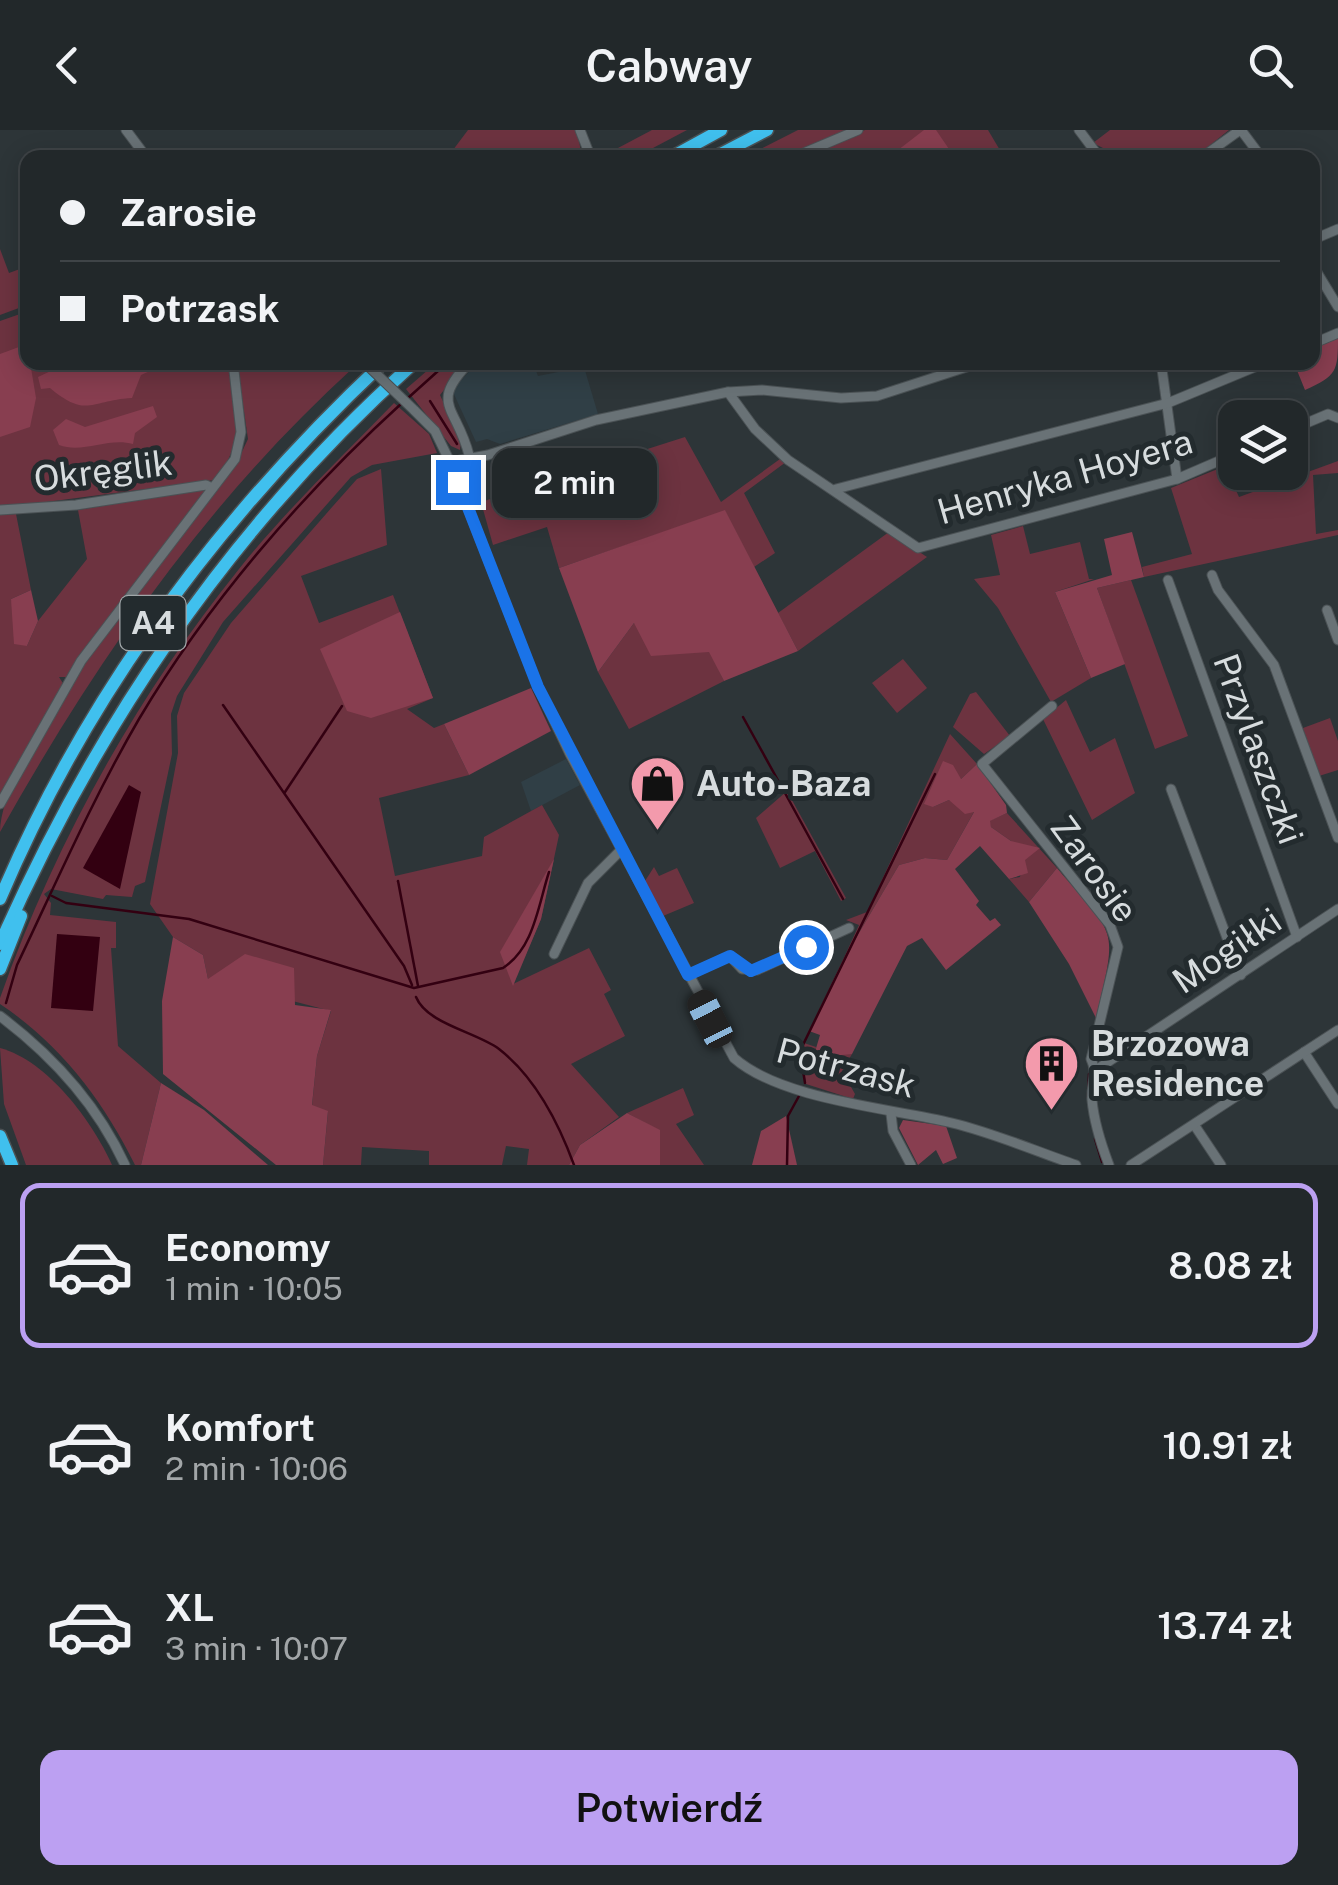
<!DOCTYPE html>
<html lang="pl">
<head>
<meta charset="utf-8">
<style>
	body { margin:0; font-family:"Public Sans",sans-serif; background:#2a3032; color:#f1f3f6; height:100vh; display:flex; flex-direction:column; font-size:38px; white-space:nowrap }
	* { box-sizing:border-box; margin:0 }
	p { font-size:32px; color:#a2a6a8 }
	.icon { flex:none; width:55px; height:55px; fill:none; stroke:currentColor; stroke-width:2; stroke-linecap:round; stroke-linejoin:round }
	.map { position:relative; height:1035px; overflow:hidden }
	.drawer { display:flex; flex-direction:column; background:#22282a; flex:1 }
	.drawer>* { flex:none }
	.guide { position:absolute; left:20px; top:20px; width:1300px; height:220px; border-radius:20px; box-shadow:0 5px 25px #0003,0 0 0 2px #3f4447; display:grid; align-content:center; height:220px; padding:0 40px; background:#22282a }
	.controls { position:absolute; left:1218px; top:270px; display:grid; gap:20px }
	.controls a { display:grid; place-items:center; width:90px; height:90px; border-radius:20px; background:#22282a; box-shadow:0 5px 25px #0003,0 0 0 2px #3f4447; font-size:50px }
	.end { position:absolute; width:45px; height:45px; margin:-22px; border:12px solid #1a73e8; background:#fff; box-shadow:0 0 0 5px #fff }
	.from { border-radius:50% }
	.bubble { position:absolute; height:70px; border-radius:20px; background:#22282a; box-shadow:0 5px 25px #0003,0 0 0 2px #3f4447; font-size:32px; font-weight:600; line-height:70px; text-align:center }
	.car { position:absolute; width:30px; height:60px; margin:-30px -15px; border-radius:12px; box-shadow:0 0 8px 2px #0007; background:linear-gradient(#222 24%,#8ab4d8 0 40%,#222 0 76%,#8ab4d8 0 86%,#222 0) }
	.guide b { display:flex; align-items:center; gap:35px; height:95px; font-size:38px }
	.guide b+b { border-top:2px solid #3f4447 }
	.guide i { width:25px; height:25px; background:#f1f3f6 }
	ul { padding:18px 0 0; list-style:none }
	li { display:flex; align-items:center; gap:30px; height:165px; margin:0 20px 15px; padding:0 20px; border:5px solid transparent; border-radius:20px }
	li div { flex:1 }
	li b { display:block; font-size:38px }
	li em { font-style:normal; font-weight:600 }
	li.active { border-color:#bca0f2 }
	li>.icon { width:90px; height:90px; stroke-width:1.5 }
	.button { display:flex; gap:20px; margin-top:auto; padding:20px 40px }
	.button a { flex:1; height:115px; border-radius:20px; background:#bca0f2; color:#111; font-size:40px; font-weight:600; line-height:115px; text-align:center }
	header { display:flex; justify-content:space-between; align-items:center; height:130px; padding:0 40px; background:#22282a; font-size:45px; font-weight:600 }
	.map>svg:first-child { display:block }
	.built { fill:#303f46 }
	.green { fill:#6d3340 }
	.forest { fill:#883e50 }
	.water { fill:#301 }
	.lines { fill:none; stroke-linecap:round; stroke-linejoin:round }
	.stream { stroke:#301; stroke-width:2.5 }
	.minor-casing { stroke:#4b5255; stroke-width:11 }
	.highway-casing { stroke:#4b5255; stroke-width:15 }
	.minor { stroke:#697276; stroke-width:9 }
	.highway { stroke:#40c0ee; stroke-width:12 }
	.minor-bridge-casing { stroke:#4b5255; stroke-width:11; stroke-linecap:butt }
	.minor-bridge { stroke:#697276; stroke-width:9 }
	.route { stroke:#1a73e8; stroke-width:12 }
	.labels { text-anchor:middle; stroke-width:10; stroke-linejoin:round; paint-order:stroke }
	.shield { fill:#232b2e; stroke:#a1a7a9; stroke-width:2.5 }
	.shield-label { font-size:32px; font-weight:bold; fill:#d7dcde }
	.street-label { font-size:35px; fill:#d7dcde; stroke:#232b2e }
	.poi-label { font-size:35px; font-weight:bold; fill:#d7dcde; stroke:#232b2e; text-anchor:start }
</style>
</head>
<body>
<header><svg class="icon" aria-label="back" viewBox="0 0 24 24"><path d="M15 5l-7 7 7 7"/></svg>Cabway<svg class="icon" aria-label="search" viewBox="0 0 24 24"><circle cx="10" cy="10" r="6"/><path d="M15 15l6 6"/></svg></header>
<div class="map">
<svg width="1338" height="1035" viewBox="0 0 1338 1035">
	<rect width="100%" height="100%" fill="#2d3538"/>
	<!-- built -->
	<g class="built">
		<path d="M477,233h56l5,13 46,-9 14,47 -98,30 -13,-5 -11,3 -24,-52z"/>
		<path d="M566,629l14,26 -49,26 -10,-29z"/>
	</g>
	<!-- green -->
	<g class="green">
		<path d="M468,0h109l5,27 -135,1z"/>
		<path d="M652,0h35l-51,27h-35z"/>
		<path d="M798,0h52l-62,27 -45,1z"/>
		<path d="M865,0h123l16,27 -206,1z"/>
		<path d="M1110,0h119l-34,27h-91l-5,-5 4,-4 -10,-5z"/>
		<path d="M0,119l9,24 19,-7 -1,39 -27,10z"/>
		<path d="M20,184l7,21 1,27 202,1c5,50 18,75 -15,117l-215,28v-187z"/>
		<path d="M237,233h114l3,4c-147,134 -257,292 -354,465 0,-82 183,-299 238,-372l10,-21z"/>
		<path d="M436,233h29l-25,32 21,46 -1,9 -9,-4 -45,-57z"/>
		<path d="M394,273l35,31 8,19 -65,12 -21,12 -128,145 -46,74 -6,18 1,40 -27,128 -10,4 -3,11 -26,-2 -3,4 -52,-10 -7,5 7,9 -1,12 66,7v26h-5l7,98 43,37 -20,82h-6c-32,-65 -75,-121 -135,-161v-6c55,-155 136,-301 239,-429 47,-59 103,-112 155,-166z"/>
		<path d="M685,307l36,65 59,-43 6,3 -42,31 31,60 -21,14 -29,-56 -166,57 -12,-41 -54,18 -12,-43z"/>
		<path d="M1338,331v12l-25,2 3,59 22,-4v5l-194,42 -2,-10 50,-13 -21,-66 54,-22 14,31z"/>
		<path d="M381,339l6,76 -86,31 18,47 74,-28 40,103 -26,11 27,19 10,-4 25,51 -90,23 16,78 87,-20 2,-19 58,-32 17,30 -18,84 -28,65 76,-36 22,42 -7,4 21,42 -54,28 48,53 -39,28 -11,20h-42l2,-16 -23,-3 -4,19h-73v-14l-67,-4 -1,18h-38l5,-53 -16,-6 5,-50 14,-45 -123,-32 -5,-24 -30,-18 -23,-33 28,-151 -1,-37 7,-23 47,-70 102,-117 24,-27z"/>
		<path d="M204,359l2,4 -138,184h-9l5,8 -64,112v-282l16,-1 15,76 -20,9 16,47 11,-25 49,-62 -9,-49z"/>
		<path d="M1023,396l7,28 50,-12 9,37h5l-39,13 36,86 -40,24 -53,-94 -24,-29 26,-4 -9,-40z"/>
		<path d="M889,402l38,25 -129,94 -20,-38z"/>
		<path d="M1131,450l57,156 -33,13 -58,-161z"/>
		<path d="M634,493l76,29 14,29 -95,48 -31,-57z"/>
		<path d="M903,529l24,29 -30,25 -25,-30z"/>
		<path d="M976,562l34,44 -26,18 -31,-27 17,-33z"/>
		<path d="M1066,570l24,52 25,-14 20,55 -43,27 -49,-101z"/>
		<path d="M1330,588l8,23v29l-19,6 -16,-48z"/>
		<path d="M950,604l27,30 -17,16 -17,-18 -10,45 16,-7 26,10 -28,50 -22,-2 -26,7 -56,95 16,-35 -13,-5 21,-8z"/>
		<path d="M787,661l59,107 -5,3 -26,-50 -35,17 -24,-50z"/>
		<path d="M1007,683l50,55 -28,34 -20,-23 11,-2 4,-17 -13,-19 -20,-14 -2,-6z"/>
		<path d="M654,737l5,9 18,-8 17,35 -31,13 -18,-35z"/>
		<path d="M804,913l12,4 -4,18 28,-12 12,1 -10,17 13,23 -2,5 -47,-15 -5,-32z"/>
		<path d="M0,918c48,13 92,73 112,117h-86l-22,-61z"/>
		<path d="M683,958l11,27 -18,9 28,41h-44v-34l-33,-18z"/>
	</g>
	<!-- forest -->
	<g class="forest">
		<path d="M924,0h12l15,22 -1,5h-61z"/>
		<path d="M1338,207c0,34 -1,39 -33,53l-11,-27 18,-1 1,-14z"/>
		<path d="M27,214l9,54 -6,29 -30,10v-83z"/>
		<path d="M68,233h65l6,5 8,-5h21l-27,12 -9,23c-41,2 -45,21 -82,-10l-9,1 -3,-12z"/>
		<path d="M153,276l4,11 -22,16 -2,11c-25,-7 -50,10 -74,1l-6,-15 13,-11 19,8z"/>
		<path d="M725,380l73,141 -74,30 -15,-29 -58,4 -17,-33 -36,49 -39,-104z"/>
		<path d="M1132,402l12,45 -47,11 28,76 -34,14 -36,-86 57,-17 -8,-36z"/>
		<path d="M31,460l7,31 -11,25 -13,-2 -3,-45z"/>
		<path d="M400,482l33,86 -62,20 -24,-7 -27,-62z"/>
		<path d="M531,558l20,43 -82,44 -25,-51z"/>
		<path d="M943,631l10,4 8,14 16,-15 29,41 1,8 -17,8 1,6 20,14 29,7 -15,12 3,13 -19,6 -29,-33 -25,23 24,32 -3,4 14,16 5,-3 6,7 -55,45 -24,-32 -15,8 -55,108 -21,2 -2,11 -7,3 -11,-5 9,-30 -11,-4 34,-71 56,-95 26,-7 22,2 27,-48 -9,2 -16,-14 -16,7 -9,-3z"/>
		<path d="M554,729l-13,60 -28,67 -13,-34z"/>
		<path d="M1057,738c59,71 62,55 39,150l-27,-54 -40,-62z"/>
		<path d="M173,807l30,18 5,24 37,-25 49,14 1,37 36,5 -14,46 -5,49 16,6 -5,54h-47l-113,-91 -1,-73z"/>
		<path d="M161,953l43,27 64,55h-127z"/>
		<path d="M627,983l33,17v35h-91l11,-20z"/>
		<path d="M786,986l11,49h-45l9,-34z"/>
		<path d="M903,990l43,6 11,32 -14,6 -7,-14 -18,15 -19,-37z"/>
	</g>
	<!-- water -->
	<g class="water">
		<path d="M129,655l12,7 -21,97 -37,-21z"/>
		<path d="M57,804l43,3 -7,74 -42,-3z"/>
	</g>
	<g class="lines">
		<!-- stream -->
		<g class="stream">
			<path d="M408,268l40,-36"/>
			<path d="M430,271l27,43"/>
			<path d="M223,575l181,261 8,19"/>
			<path d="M743,587l37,67"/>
			<path d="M285,662l57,-86"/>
			<path d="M785,663l58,106"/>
			<path d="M398,751l20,105"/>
			<path d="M52,766l14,7 123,16 225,69 89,-20c31,-20 35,-62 46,-96"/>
			<path d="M416,867c11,27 60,35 83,52 36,28 60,75 75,116"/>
			<path d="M6,873l11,-38c39,-82 76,-167 122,-246 69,-116 163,-225 263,-316"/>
			<path d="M805,953l-5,-32 135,-277"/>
			<path d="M1088,967l1,-23"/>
			<path d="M1095,1009l7,23"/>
			<path d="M787,1035l1,-49 11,-20"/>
		</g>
		<defs>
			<g id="minor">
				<path d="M126,0l21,28"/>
				<path d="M580,0l11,28"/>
				<path d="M1079,0l21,28"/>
				<path d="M1241,0l21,28"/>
				<path d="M792,28l66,-28"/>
				<path d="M1201,28l39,-28"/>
				<path d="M1312,110l26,-11"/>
				<path d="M1312,134l26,43"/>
				<path d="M1312,214l26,-11"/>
				<path d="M1161,232l16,117"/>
				<path d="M728,262l27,37 33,31 130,88 259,-69 58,-25"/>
				<path d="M414,280l21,21 15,31 88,225 32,67 164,304c48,42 157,50 218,65 42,10 83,28 124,42"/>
				<path d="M1290,300l38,-16 10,4"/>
				<path d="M469,325c-12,-48 -41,-51 1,-93"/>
				<path d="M450,332l38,-7 108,-35 132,-28 34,-2 79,8 36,-2 105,-34"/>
				<path d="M836,359l332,-86 99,-41"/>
				<path d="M0,380l76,-5 130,-20 6,3"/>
				<path d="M1212,445l6,15 56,75 64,173"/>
				<path d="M1168,450l129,357"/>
				<path d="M1327,480l11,30"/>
				<path d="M1052,576l-70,58 128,161 8,22 -27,112c7,14 0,25 1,41 2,22 9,44 17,65"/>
				<path d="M1171,659l70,186"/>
				<path d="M0,674l81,-143 154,-202 6,-27 -8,-70"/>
				<path d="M554,824l34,-71 33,-33"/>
				<path d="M688,845l42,-19 12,13 15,1 92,-42"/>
				<path d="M0,886c53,40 97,88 125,149"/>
				<path d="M1304,922l34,52"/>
				<path d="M1096,940l242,-161"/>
				<path d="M891,984l2,17 18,34"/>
				<path d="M1195,996l26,39"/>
				<path d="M1131,1035l207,-135"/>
			</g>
			<g id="highway">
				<path d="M670,28l51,-28"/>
				<path d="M713,28l54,-28"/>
				<path d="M0,769c87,-206 221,-384 384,-537"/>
				<path d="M0,814c98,-222 233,-420 415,-582"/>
				<path d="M0,839l21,-53"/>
				<path d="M0,1006l12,29"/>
			</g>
		</defs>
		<!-- minor casing -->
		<use href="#minor" class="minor-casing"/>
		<!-- highway casing -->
		<use href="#highway" class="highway-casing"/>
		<!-- minor -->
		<use href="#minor" class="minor"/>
		<!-- highway -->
		<use href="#highway" class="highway"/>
		<defs>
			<path id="minor-bridge" d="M364,232l50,48"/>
		</defs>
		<!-- minor-bridge casing -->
		<use href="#minor-bridge" class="minor-bridge-casing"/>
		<!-- minor-bridge -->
		<use href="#minor-bridge" class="minor-bridge"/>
	</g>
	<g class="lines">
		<!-- route -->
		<path class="route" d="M458,352l80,205 150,288 42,-19 21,15 55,-24"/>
	</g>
	<!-- icons -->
	<defs>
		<symbol id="shop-pin" viewBox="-11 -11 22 30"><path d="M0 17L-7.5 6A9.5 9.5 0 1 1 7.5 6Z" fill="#f39aac" stroke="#232b2e"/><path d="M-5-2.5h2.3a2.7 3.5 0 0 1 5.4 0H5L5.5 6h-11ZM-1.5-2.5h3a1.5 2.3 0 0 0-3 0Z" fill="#111"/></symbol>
		<symbol id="building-pin" viewBox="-11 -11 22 30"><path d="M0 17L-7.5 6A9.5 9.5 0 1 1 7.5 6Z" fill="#f39aac" stroke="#232b2e"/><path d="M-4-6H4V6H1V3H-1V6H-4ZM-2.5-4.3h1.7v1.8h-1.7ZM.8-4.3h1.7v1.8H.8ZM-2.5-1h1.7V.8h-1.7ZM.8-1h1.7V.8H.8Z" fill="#111"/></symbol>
	</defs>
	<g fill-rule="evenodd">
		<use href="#shop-pin" x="626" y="622" width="63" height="86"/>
		<use href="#building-pin" x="1020" y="902" width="63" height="86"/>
	</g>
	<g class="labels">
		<!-- shield labels -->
		<rect class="shield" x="120.5" y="466" width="65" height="54" rx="8"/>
		<g class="shield-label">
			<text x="153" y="504">A4</text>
		</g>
		<!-- street labels -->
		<g class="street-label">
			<text transform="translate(103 341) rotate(-7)" y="12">Okręglik</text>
			<text transform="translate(1065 347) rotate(-16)" y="12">Henryka Hoyera</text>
			<text transform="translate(1258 619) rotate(70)" y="12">Przylaszczki</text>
			<text transform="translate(1094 739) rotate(54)" y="12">Zarosie</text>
			<text transform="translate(1227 821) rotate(-34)" y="12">Mogiłki</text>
			<text transform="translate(846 938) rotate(15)" y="12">Potrzask</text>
		</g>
		<!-- poi labels -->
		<g class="poi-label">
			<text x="696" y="666">Auto-Baza</text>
			<text x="1091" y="926">Brzozowa<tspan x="1091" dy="40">Residence</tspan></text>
		</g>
	</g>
</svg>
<div class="controls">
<a><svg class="icon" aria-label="layers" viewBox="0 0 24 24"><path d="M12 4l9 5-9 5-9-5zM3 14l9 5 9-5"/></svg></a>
</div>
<i class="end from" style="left:806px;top:817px"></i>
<i class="end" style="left:458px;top:352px"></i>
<div class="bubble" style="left:492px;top:318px;width:165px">2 min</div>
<i class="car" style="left:710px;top:889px;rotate:333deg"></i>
<div class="guide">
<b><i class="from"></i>Zarosie</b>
<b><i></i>Potrzask</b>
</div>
</div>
<section class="drawer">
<ul>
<li class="active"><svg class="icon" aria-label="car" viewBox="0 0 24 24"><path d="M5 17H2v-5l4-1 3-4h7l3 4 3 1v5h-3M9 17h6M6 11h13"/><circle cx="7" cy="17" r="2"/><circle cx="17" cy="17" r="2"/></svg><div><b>Economy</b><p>1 min · 10:05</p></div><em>8.08 zł</em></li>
<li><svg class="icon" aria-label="car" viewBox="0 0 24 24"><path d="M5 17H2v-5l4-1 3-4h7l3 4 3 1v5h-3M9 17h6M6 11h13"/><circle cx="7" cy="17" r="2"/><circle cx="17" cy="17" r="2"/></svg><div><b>Komfort</b><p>2 min · 10:06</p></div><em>10.91 zł</em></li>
<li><svg class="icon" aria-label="car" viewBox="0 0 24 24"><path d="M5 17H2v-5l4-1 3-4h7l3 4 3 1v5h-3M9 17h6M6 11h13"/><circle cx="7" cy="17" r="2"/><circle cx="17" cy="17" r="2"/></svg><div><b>XL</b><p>3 min · 10:07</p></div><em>13.74 zł</em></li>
</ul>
<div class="button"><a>Potwierdź</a></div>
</section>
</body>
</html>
